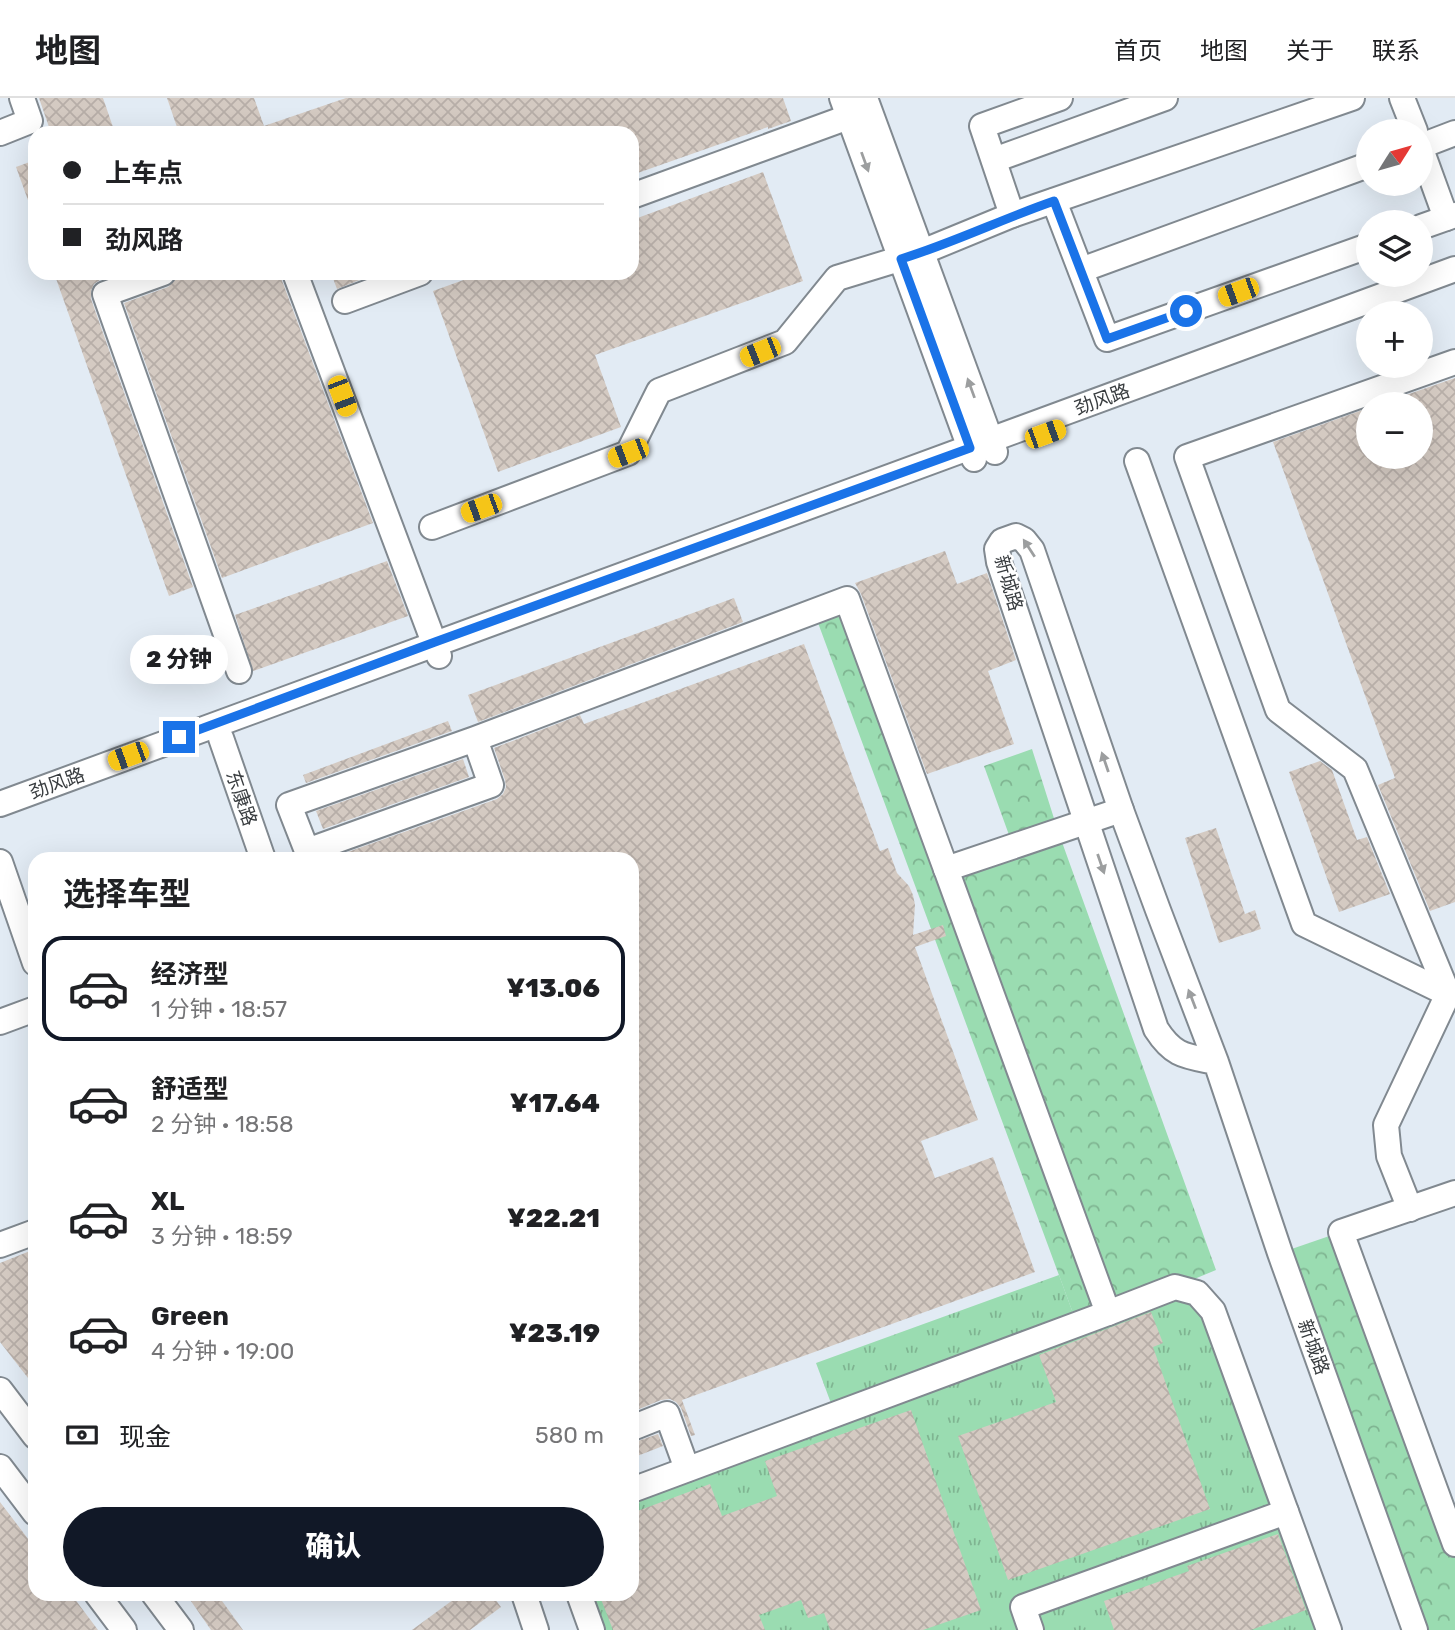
<!DOCTYPE html>
<html lang="zh">
<head>
<meta charset="utf-8">
<style>
	body { margin:0; font-family:Rubik,"Noto Sans SC",sans-serif; background:#f2f2f2; color:#202124; height:100vh; display:flex; flex-direction:column; font-size:26px; white-space:nowrap }
	* { box-sizing:border-box; margin:0 }
	p { font-size:23px; color:#757577 }
	.icon { flex:none; width:38px; height:38px; fill:none; stroke:currentColor; stroke-width:2; stroke-linecap:round; stroke-linejoin:round }
	.map { position:relative; flex:1; overflow:hidden }
	.details { position:absolute; left:28px; top:754px; width:611px; height:749px; display:flex; flex-direction:column; background:#fff; border-radius:21px; box-shadow:0 7px 28px #0002 }
	.details>* { flex:none }
	.top-card { position:absolute; left:28px; top:28px; width:611px; height:154px; border-radius:21px; box-shadow:0 7px 28px #0002; display:grid; align-content:center; height:154px; padding:0 35px; background:#fff }
	.needle { width:46px; rotate:53deg }
	.buttons { position:absolute; left:1356px; top:21px; display:grid; gap:14px }
	.buttons a { display:grid; place-items:center; width:77px; height:77px; border-radius:50%; background:#fff; box-shadow:0 7px 28px #0002; font-size:35px }
	.end { position:absolute; width:32px; height:32px; margin:-16px; border:9px solid #1a73e8; background:#fff; box-shadow:0 0 0 4px #fff }
	.from { border-radius:50% }
	.bubble { position:absolute; height:49px; border-radius:24px; background:#fff; box-shadow:0 7px 28px #0002; font-size:23px; font-weight:800; line-height:49px; text-align:center }
	.car { position:absolute; width:21px; height:42px; margin:-21px -10px; border-radius:9px; box-shadow:0 0 5px 2px #0007; background:linear-gradient(#f5c518 24%,#345 0 40%,#f5c518 0 76%,#345 0 86%,#f5c518 0) }
	.top-card b { display:flex; align-items:center; gap:24px; height:66px; font-size:26px }
	.top-card b+b { border-top:2px solid #e0e0e0 }
	.top-card i { width:18px; height:18px; background:#202124 }
	ul { padding:0; list-style:none }
	li { display:flex; align-items:center; gap:21px; height:105px; margin:0 14px 10px; padding:0 21px; border:4px solid transparent; border-radius:21px }
	li div { flex:1 }
	li b { display:block; font-size:26px }
	li em { font-style:normal; font-weight:800 }
	li.on { border-color:#111827 }
	li>.icon { width:63px; height:63px; stroke-width:1.5 }
	h2 { padding:0 35px; font-size:32px; line-height:84px }
	.pay { display:flex; align-items:center; gap:18px; height:77px; padding:0 35px; font-size:26px }
	.pay p { margin-inline-start:auto }
	.cta { display:flex; gap:14px; margin-top:auto; padding:14px 35px }
	.cta a { flex:1; height:80px; border-radius:42px; background:#111827; color:#fff; font-size:28px; font-weight:800; line-height:80px; text-align:center }
	header { display:flex; align-items:center; gap:42px; box-sizing:border-box; height:98px; padding:0 35px; background:#fff; border-bottom:2px solid #e0e0e0 }
	header strong { font-size:33px }
	nav { display:flex; gap:38px; margin-inline-start:auto; font-size:24px }
	.map>svg:first-child { display:block }
	.grass { fill:url(#grass-tufts) }
	.forest { fill:url(#forest-crowns) }
	.building { fill:url(#building-cross-hatch) }
	.lines { fill:none; stroke-linecap:round; stroke-linejoin:round }
	.minor-casing { stroke:#818990; stroke-width:28 }
	.minor { stroke:#fff; stroke-width:24 }
	.oneway { fill:#9c9e9f }
	.route { stroke:#1a73e8; stroke-width:9 }
	.labels { text-anchor:middle; stroke-width:5; stroke-linejoin:round; paint-order:stroke }
	.street-label { font-size:19px; fill:#383c3f; stroke:#fff }
</style>
</head>
<body>
<header>
<strong>地图</strong>
<nav><a>首页</a><a>地图</a><a>关于</a><a>联系</a></nav>
</header>
<div class="map">
<svg width="1455" height="1532" viewBox="0 0 1455 1532">
	<defs>
		<pattern id="grass-tufts" width="24" height="20" patternUnits="userSpaceOnUse" patternTransform="scale(1.75)"><rect width="24" height="20" fill="#9adcb1"/><path d="M3 7l-1-3M5 7V3M7 7l1-3M15 17l-1-3M17 17v-4M19 17l1-3" fill="none" stroke="#7fb491"/></pattern>
		<pattern id="forest-crowns" width="20" height="18" patternUnits="userSpaceOnUse" patternTransform="scale(1.75)"><rect width="20" height="18" fill="#9adcb1"/><path d="M2 6a3 3 0 1 1 6 0M12 15a3 3 0 1 1 6 0" fill="none" stroke="#7fb491"/></pattern>
		<pattern id="building-cross-hatch" width="8" height="8" patternUnits="userSpaceOnUse" patternTransform="scale(1.75)"><rect width="8" height="8" fill="#d4cac2"/><path d="M0 0l8 8M0 8l8-8" fill="none" stroke="#b7aea8"/></pattern>
	</defs>
	<rect width="100%" height="100%" fill="#e2ebf4"/>
	<!-- grass -->
	<path class="grass" d="M1059,1177l18,49 120,-31 133,337h-738l-13,-36h53v-104l203,-76 -19,-51z"/>
	<!-- forest -->
	<g class="forest">
		<path d="M847,501l99,270 67,-23 -29,-80 48,-17 26,82 158,439 -41,17 -98,37 -263,-712z"/>
		<path d="M1341,1134l114,312v86h-40l-135,-377z"/>
	</g>
	<!-- building -->
	<g class="building">
		<path d="M39,0h64l12,35h-64z"/>
		<path d="M167,0h87l10,28 82,-28h437l8,23 -23,8v-2l-136,48v-42h-453z"/>
		<path d="M35,62v53l-2,1 -17,-47z"/>
		<path d="M763,74l40,109 -208,74 26,72 -123,45 -65,-181 50,-18h149v-53z"/>
		<path d="M54,175h65l-19,7 -6,4 -3,7v8l102,288 -24,9z"/>
		<path d="M193,175h87l1,5 92,245 -151,55 -98,-275 44,-16 8,-8z"/>
		<path d="M331,175h46l-40,16z"/>
		<path d="M1455,280v524l-25,9 -52,-126 17,-7 -122,-336 95,-34v49h53v-53l-38,-1z"/>
		<path d="M945,453l12,33 30,-11 29,87 -28,11 26,73 -87,30 -66,-180 -6,-11z"/>
		<path d="M387,463l21,55 -155,55 -18,-56z"/>
		<path d="M734,500l9,24 -265,100 -10,-27z"/>
		<path d="M804,546l76,207 8,-3 9,25 12,13 4,9 2,10 -2,30 30,-10 3,11 -31,11 63,173 -57,21 14,37 58,-21 42,115 -353,128 13,35 -4,1 -10,-28 -5,-6 -6,-3 -9,1 -29,12v-553h-304l169,-60 6,-5 3,-7 -1,-7 -11,-32 86,-33 4,9z"/>
		<path d="M448,623l4,10 -146,52 -3,-8z"/>
		<path d="M463,661l6,18 -146,52 -7,-18z"/>
		<path d="M1320,663l12,9 25,70 10,-3 23,57 -51,18 -50,-140z"/>
		<path d="M1216,730l29,86 10,-4 6,19 -42,14 -34,-105z"/>
		<path d="M35,1151v138l-35,-45v-79z"/>
		<path d="M1151,1214l12,31 -10,4 57,162 -202,71 -50,-144 98,-34 -17,-47z"/>
		<path d="M911,1312l70,200 -58,20h-93l-6,-17 -16,5 -7,-18 -42,15 6,15h-152l-14,-36h33v-81l78,-29 12,32 55,-20 -12,-35z"/>
		<path d="M658,1336l5,12 -31,12v-15z"/>
		<path d="M0,1404l35,46v46h36l27,36h-98z"/>
		<path d="M1278,1436l28,76 -55,20h-137l-10,-29 85,-30 -2,-5z"/>
		<path d="M186,1496h31l26,36h-32z"/>
		<path d="M461,1496h30l10,13 -31,23h-58z"/>
	</g>
	<g class="lines">
		<defs>
			<g id="minor">
				<path d="M842,0l132,361"/>
				<path d="M865,0l130,354"/>
				<path d="M1402,0l13,33"/>
				<path d="M0,35l30,-12 -8,-23"/>
				<path d="M1421,48l34,-13"/>
				<path d="M1421,51l25,69"/>
				<path d="M994,62l171,-62"/>
				<path d="M632,98l230,-84"/>
				<path d="M1054,103l53,138 261,-93"/>
				<path d="M1012,117l-30,-89 78,-28"/>
				<path d="M1421,129l34,-12"/>
				<path d="M1081,172l287,-105"/>
				<path d="M163,175l-58,21 134,377"/>
				<path d="M295,175l144,383"/>
				<path d="M345,203l75,-28"/>
				<path d="M1137,363l167,463 144,70 6,-2"/>
				<path d="M432,429l196,-74 31,-62 126,-49 52,-64 85,-26 90,-37 340,-117"/>
				<path d="M221,640l42,121"/>
				<path d="M475,641l16,46 -184,66 -18,-46 186,-66 372,-140 99,270 175,-59"/>
				<path d="M0,706c484,-180 970,-356 1455,-535"/>
				<path d="M0,764l35,101"/>
				<path d="M0,924l35,-13"/>
				<path d="M1216,964c-30,-6 -42,-5 -60,-33l-157,-467 -2,-13 5,-8 14,-5 8,4 8,10 89,260 37,100 58,152 64,191 135,377"/>
				<path d="M1455,1095l-114,39 114,312"/>
				<path d="M1410,1111l-21,-53 -3,-31 62,-131 -93,-225 -77,-59 -91,-253 268,-95"/>
				<path d="M0,1147l35,-13"/>
				<path d="M1108,1215l67,-26 22,6 16,18 116,319"/>
				<path d="M0,1292l35,46"/>
				<path d="M632,1330l35,-14 20,55"/>
				<path d="M0,1369l35,46"/>
				<path d="M632,1392l476,-177 -162,-444"/>
				<path d="M97,1496l27,36"/>
				<path d="M154,1496l27,36"/>
				<path d="M524,1496l12,36"/>
				<path d="M579,1496l13,36"/>
				<path d="M1031,1532l-8,-23 263,-95"/>
			</g>
		</defs>
		<!-- minor casing -->
		<use href="#minor" class="minor-casing"/>
		<!-- minor -->
		<use href="#minor" class="minor"/>
	</g>
	<!-- one-way arrows -->
	<defs><path id="oneway-solid" d="M-6-.8H1V-3.2L6.5 0L1 3.2V.8H-6Z" transform="scale(1.75)"/></defs>
	<g class="oneway">
		<use href="#oneway-solid" transform="translate(865 64) rotate(70)"/>
		<use href="#oneway-solid" transform="translate(971 290) rotate(-110)"/>
		<use href="#oneway-solid" transform="translate(1029 450) rotate(-123)"/>
		<use href="#oneway-solid" transform="translate(1105 664) rotate(-109)"/>
		<use href="#oneway-solid" transform="translate(1101 766) rotate(71)"/>
		<use href="#oneway-solid" transform="translate(1192 901) rotate(-111)"/>
	</g>
	<g class="lines">
		<!-- route -->
		<path class="route" d="M179,639l256,-95 535,-194 -69,-189c52,-16 101,-40 153,-58l53,138 79,-28"/>
	</g>
	<g class="labels">
		<!-- street labels -->
		<g class="street-label">
			<text transform="translate(1102 301) rotate(-20)" y="7">劲风路</text>
			<text transform="translate(1009 485) rotate(74)" y="7">新城路</text>
			<text transform="translate(57 685) rotate(-20)" y="7">劲风路</text>
			<text transform="translate(242 700) rotate(71)" y="7">东康路</text>
			<text transform="translate(1314 1249) rotate(70)" y="7">新城路</text>
		</g>
	</g>
</svg>
<div class="buttons">
<a><svg class="needle" viewBox="-14 -14 28 28"><path d="M0-13l5 13h-10z" fill="#e53935"/><path d="M0 13l5-13h-10z" fill="#757577"/></svg></a>
<a><svg class="icon" aria-label="layers" viewBox="0 0 24 24"><path d="M12 4l9 5-9 5-9-5zM3 14l9 5 9-5"/></svg></a>
<a>+</a>
<a>−</a>
</div>
<i class="end from" style="left:1186px;top:213px"></i>
<i class="end" style="left:179px;top:639px"></i>
<div class="bubble" style="left:130px;top:537px;width:98px">2 分钟</div>
<i class="car" style="left:1238px;top:194px;rotate:250deg"></i>
<i class="car" style="left:760px;top:254px;rotate:248deg"></i>
<i class="car" style="left:342px;top:298px;rotate:159deg"></i>
<i class="car" style="left:1045px;top:336px;rotate:70deg"></i>
<i class="car" style="left:628px;top:355px;rotate:249deg"></i>
<i class="car" style="left:481px;top:410px;rotate:250deg"></i>
<i class="car" style="left:128px;top:658px;rotate:250deg"></i>
<div class="top-card">
<b><i class="from"></i>上车点</b>
<b><i></i>劲风路</b>
</div>
<section class="details">
<h2>选择车型</h2>
<ul>
<li class="on"><svg class="icon" aria-label="car" viewBox="0 0 24 24"><path d="M5 17H2v-5l4-1 3-4h7l3 4 3 1v5h-3M9 17h6M6 11h13"/><circle cx="7" cy="17" r="2"/><circle cx="17" cy="17" r="2"/></svg><div><b>经济型</b><p>1 分钟 · 18:57</p></div><em>¥13.06</em></li>
<li><svg class="icon" aria-label="car" viewBox="0 0 24 24"><path d="M5 17H2v-5l4-1 3-4h7l3 4 3 1v5h-3M9 17h6M6 11h13"/><circle cx="7" cy="17" r="2"/><circle cx="17" cy="17" r="2"/></svg><div><b>舒适型</b><p>2 分钟 · 18:58</p></div><em>¥17.64</em></li>
<li><svg class="icon" aria-label="car" viewBox="0 0 24 24"><path d="M5 17H2v-5l4-1 3-4h7l3 4 3 1v5h-3M9 17h6M6 11h13"/><circle cx="7" cy="17" r="2"/><circle cx="17" cy="17" r="2"/></svg><div><b>XL</b><p>3 分钟 · 18:59</p></div><em>¥22.21</em></li>
<li><svg class="icon" aria-label="car" viewBox="0 0 24 24"><path d="M5 17H2v-5l4-1 3-4h7l3 4 3 1v5h-3M9 17h6M6 11h13"/><circle cx="7" cy="17" r="2"/><circle cx="17" cy="17" r="2"/></svg><div><b>Green</b><p>4 分钟 · 19:00</p></div><em>¥23.19</em></li>
</ul>
<div class="pay"><svg class="icon" aria-label="cash" viewBox="0 0 24 24"><path d="M3 7h18v10H3z"/><circle cx="12" cy="12" r="2"/></svg>现金<p>580 m</p></div>
<div class="cta"><a>确认</a></div>
</section>
</div>
</body>
</html>
